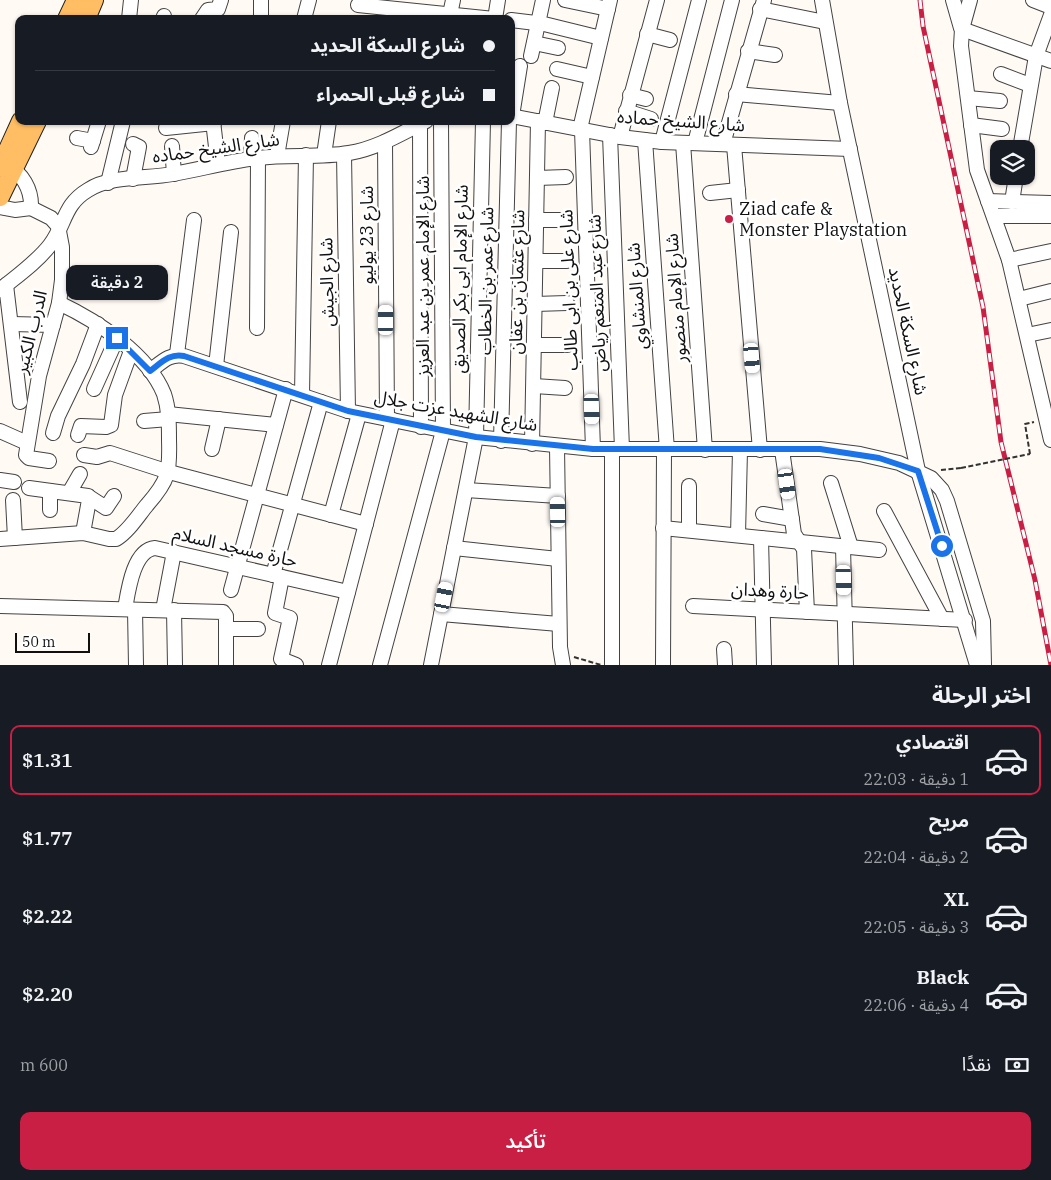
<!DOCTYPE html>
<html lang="ar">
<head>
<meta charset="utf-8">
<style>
	body { margin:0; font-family:"IBM Plex Serif","Noto Sans Arabic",serif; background:#20242c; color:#f1f3f6; direction:rtl; height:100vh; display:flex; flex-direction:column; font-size:19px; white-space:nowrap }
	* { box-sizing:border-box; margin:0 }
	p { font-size:16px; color:#9ea1a6 }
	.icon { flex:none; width:28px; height:28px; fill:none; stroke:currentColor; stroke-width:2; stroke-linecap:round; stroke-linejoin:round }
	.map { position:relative; height:665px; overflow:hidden; direction:ltr }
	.details { display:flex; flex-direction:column; background:#171b24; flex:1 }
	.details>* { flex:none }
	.guide { position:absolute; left:15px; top:15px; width:500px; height:110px; border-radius:10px; box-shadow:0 1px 4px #0004; direction:rtl; display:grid; align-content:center; height:110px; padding:0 20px; background:#171b24 }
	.tools { position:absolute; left:990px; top:140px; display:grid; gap:10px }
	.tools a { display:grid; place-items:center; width:45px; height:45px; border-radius:10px; background:#171b24; box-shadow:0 1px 4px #0004; font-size:25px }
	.scale { position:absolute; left:15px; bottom:12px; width:75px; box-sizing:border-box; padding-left:5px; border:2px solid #101010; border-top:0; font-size:14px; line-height:18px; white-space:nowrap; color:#101010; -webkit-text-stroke:4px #fff; paint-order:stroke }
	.end { position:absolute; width:22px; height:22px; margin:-11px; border:6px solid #1a73e8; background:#fff; box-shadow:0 0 0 2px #fff }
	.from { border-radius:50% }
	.bubble { position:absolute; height:35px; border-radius:10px; background:#171b24; box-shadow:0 1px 4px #0004; font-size:16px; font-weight:600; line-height:35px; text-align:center; direction:rtl }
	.car { position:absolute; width:15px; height:30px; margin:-15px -8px; border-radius:6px; box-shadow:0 0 4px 1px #0007; background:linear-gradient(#fff 24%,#345 0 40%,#fff 0 76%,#345 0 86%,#fff 0) }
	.guide b { display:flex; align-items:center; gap:18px; height:48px; font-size:19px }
	.guide b+b { border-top:1px solid #363941 }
	.guide i { width:12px; height:12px; background:#f1f3f6 }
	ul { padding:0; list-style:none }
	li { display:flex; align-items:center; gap:15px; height:70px; margin:0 10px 8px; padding:0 10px; border:2px solid transparent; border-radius:10px }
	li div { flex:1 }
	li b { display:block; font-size:19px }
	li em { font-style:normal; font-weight:600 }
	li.active { border-color:#c91f44 }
	li>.icon { width:45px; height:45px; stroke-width:1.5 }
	h2 { padding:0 20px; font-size:22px; line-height:60px }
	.pay { display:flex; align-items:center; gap:12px; height:55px; padding:0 20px; font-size:19px }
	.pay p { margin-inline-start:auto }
	.cta { display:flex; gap:10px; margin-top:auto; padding:10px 20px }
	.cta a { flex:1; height:58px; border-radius:10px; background:#c91f44; color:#fff; font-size:20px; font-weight:600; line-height:58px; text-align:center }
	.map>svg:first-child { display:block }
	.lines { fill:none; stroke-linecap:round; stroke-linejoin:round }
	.minor-casing { stroke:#434343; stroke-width:16 }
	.major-casing { stroke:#212121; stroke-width:20 }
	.path { stroke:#323232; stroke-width:2; stroke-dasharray:5 2.5; stroke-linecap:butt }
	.minor { stroke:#fff; stroke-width:14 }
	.major { stroke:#ffbe63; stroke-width:18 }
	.rail-casing { stroke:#c91f44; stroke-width:5 }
	.rail { stroke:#fff; stroke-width:3; stroke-dasharray:9; stroke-linecap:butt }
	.path-bridge { stroke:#323232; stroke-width:2; stroke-dasharray:5 2.5; stroke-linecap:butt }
	.route { stroke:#1a73e8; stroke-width:6 }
	.poi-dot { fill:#c91f44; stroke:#fff; stroke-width:2 }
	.labels { text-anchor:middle; stroke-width:5; stroke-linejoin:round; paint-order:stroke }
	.street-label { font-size:18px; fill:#101010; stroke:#fff }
	.poi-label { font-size:18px; fill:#101010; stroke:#fff; text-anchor:start }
</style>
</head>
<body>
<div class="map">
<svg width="1051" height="665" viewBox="0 0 1051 665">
	<rect width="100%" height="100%" fill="#fffaf3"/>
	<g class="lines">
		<defs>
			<g id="minor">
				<path d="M565,0l43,9"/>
				<path d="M822,0l18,103 78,368 59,194"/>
				<path d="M953,0l8,28"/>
				<path d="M970,0l-8,29 -1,17 16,124 32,90 42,180"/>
				<path d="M1033,0l18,7"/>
				<path d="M358,5l136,14"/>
				<path d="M760,9l65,13"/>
				<path d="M129,19l2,-19"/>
				<path d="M163,19l1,-3"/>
				<path d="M202,19l6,-9 10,-1 3,-9"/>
				<path d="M261,19v-19"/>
				<path d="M304,19l5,-19"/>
				<path d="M449,19l4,-19"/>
				<path d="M495,19l3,-19"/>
				<path d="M511,20l33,4 57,14"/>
				<path d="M962,29l89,32"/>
				<path d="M647,34l23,6"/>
				<path d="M534,43l24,5"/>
				<path d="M748,51l27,4"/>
				<path d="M531,56l12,-56"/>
				<path d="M557,69l35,8"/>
				<path d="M1001,74l29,11"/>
				<path d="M736,94l104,9"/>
				<path d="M630,95l16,4"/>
				<path d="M968,98l32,3"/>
				<path d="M626,111l25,8"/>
				<path d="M511,116l109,21 42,5 188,7"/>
				<path d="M512,116l8,-50"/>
				<path d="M213,121l5,43"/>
				<path d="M545,123l7,-35"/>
				<path d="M420,124l1,303"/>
				<path d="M971,125l31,4"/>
				<path d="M166,128l48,-5"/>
				<path d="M580,129l30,-129"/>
				<path d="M582,130l11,319"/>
				<path d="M610,135l12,314"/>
				<path d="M620,137l37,-137"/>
				<path d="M77,138l16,3"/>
				<path d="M645,140l22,310"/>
				<path d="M385,142l2,277"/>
				<path d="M662,142l37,-142"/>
				<path d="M683,143l22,307"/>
				<path d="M695,143l37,-143"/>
				<path d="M133,144l6,3 -6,32"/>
				<path d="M723,144l41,-144"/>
				<path d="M734,145l26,305"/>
				<path d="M172,146l2,28"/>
				<path d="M91,147l8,-26"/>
				<path d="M1020,149l16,-93 15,-41"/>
				<path d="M344,154l4,257"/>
				<path d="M324,155l5,-34"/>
				<path d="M277,156l6,-35"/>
				<path d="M251,159l1,-21"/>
				<path d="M6,164c16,9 26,25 25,44"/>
				<path d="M537,178l29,-1"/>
				<path d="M108,183l15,-62"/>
				<path d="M710,193l28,-3"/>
				<path d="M988,201l63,2"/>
				<path d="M1012,202l4,-26"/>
				<path d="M0,207l15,3 16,-2"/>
				<path d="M31,208l20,10 7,8 4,21v33l-3,23 -20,73 -13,79 3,3 20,3"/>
				<path d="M994,216h57"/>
				<path d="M536,220h30"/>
				<path d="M1009,260l42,-9"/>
				<path d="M536,261h31"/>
				<path d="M6,285l14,117"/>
				<path d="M0,290c17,-14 37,-28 50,-45 16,-21 13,-40 38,-55 24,-15 58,-11 85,-16 29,-5 56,-13 85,-16 30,-4 61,0 91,-5 27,-4 53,-20 77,-32"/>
				<path d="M1019,299l32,-8"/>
				<path d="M535,304l32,-1"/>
				<path d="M12,324l41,1"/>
				<path d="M257,328l1,-170"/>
				<path d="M1027,335l24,-5"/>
				<path d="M535,345h32"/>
				<path d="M177,354l17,-134"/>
				<path d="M216,366l15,-134"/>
				<path d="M150,371c11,-8 19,-18 34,-15l164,55 128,26 117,12h227l40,5 39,9 32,15 11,12 5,11 36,120 1,44"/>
				<path d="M534,386l31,2"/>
				<path d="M94,389l23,-51"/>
				<path d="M302,395l4,-240"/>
				<path d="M168,414l108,11"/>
				<path d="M144,421l25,-2"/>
				<path d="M0,431l27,12"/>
				<path d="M53,433l5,-17 25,-52 15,-40"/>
				<path d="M78,435l3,-9 25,1 5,-2 4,-30 16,-44"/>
				<path d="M501,441l8,-320"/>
				<path d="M532,444l6,-323"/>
				<path d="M557,447l3,200 3,18"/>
				<path d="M212,449l7,-30"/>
				<path d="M782,450l12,84 10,15 3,63"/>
				<path d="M84,455l13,2 13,-4 59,19 197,52"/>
				<path d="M0,480l14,2"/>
				<path d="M831,483l20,64"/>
				<path d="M29,488l59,8 1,4 -6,33"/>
				<path d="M466,490l92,6"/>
				<path d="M69,493l11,-19"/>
				<path d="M89,497l17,11 8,-12"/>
				<path d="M13,500l2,38"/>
				<path d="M50,510v-19"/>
				<path d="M884,511l58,108"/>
				<path d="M763,514l29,5"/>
				<path d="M331,515l28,-101"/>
				<path d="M663,528l216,22"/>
				<path d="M689,530v-44"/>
				<path d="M738,535l2,-85"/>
				<path d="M761,538l3,127"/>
				<path d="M0,539l83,-6 26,6h7c12,-7 22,-23 31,-34 22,-25 23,-33 22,-65 0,-16 0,-31 -5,-46 -16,-40 -67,-73 -105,-91"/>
				<path d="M843,547l3,118"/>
				<path d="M454,548l104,11"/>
				<path d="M273,575l48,-173"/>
				<path d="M282,577l-7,36 15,5 -9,41 15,6"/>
				<path d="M231,590l55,-201"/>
				<path d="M0,606l223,6 3,4v49"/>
				<path d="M693,606l272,14"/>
				<path d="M125,609c3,-17 8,-59 30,-61l193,44"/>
				<path d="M135,610l1,55"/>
				<path d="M163,610l11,-58"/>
				<path d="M174,610l1,55"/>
				<path d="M441,614l118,10"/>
				<path d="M226,629h32"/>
				<path d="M724,649l1,16"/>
				<path d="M329,665l64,-245"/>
				<path d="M380,665l63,-234 -2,-310"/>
				<path d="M431,665l45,-228 7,-316"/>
				<path d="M612,665v-216"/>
				<path d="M663,665l1,-215"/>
			</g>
			<g id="major">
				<path d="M67,19l9,-19"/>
				<path d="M86,19l8,-19"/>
				<path d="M0,167l21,-46"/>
				<path d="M0,197l37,-76"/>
			</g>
		</defs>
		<!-- minor casing -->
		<use href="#minor" class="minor-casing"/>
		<!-- major casing -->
		<use href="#major" class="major-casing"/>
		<!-- path -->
		<g class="path">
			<path d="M1030,454l-5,-30 9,-2"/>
			<path d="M941,470l20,-2"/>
			<path d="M574,657l27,8"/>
		</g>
		<!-- minor -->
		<use href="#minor" class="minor"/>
		<!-- major -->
		<use href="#major" class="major"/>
		<defs>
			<path id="rail" d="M920,0l3,26 60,281 18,135 34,138 16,85"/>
		</defs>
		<!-- rail casing -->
		<use href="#rail" class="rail-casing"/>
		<!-- rail -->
		<use href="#rail" class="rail"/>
		<!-- path-bridge -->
		<path class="path-bridge" d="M961,468l69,-14"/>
	</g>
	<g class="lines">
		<!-- route -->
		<path class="route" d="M117,338l33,33c11,-8 19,-18 34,-15l164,55 128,26 117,12h227l59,9 39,13 24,75"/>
	</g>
	<!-- markers -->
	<circle class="poi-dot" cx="729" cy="219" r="5"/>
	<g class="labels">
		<!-- street labels -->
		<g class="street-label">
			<text transform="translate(681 121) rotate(4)" y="6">شارع الشيخ حماده</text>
			<text transform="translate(216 148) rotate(-8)" y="6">شارع الشيخ حماده</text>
			<text transform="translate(367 235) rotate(-90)" y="6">شارع 23 يوليو</text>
			<text transform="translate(423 276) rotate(-90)" y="6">شارع الإمام عمر بن عبد العزيز</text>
			<text transform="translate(460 279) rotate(-89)" y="6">شارع الإمام ابى بكر الصديق</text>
			<text transform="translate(486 281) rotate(-89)" y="6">شارع عمر بن الخطاب</text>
			<text transform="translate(327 282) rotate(-91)" y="6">شارع الجيش</text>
			<text transform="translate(517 282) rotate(-89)" y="6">شارع عثمان بن عفان</text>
			<text transform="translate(569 290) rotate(-92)" y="6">شارع على بن ابى طالب</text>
			<text transform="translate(597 293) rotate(-92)" y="6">شارع عبد المنعم رياض</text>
			<text transform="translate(637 296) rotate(-94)" y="6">شارع المنشاوي</text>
			<text transform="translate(676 298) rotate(-94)" y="6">شارع الإمام منصور</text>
			<text transform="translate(908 331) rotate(78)" y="6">شارع السكة الحديد</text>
			<text transform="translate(31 332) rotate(-76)" y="6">الدرب الكبير</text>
			<text transform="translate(456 411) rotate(10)" y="6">شارع الشهيد عزت جلال</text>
			<text transform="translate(235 547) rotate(13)" y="6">حارة مسجد السلام</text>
			<text transform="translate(770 591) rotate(3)" y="6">حارة وهدان</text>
		</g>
		<!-- poi labels -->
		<g class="poi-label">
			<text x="739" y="215">Ziad cafe &amp;<tspan x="739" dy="21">Monster Playstation</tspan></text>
		</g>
	</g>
</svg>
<div class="tools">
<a><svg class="icon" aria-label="layers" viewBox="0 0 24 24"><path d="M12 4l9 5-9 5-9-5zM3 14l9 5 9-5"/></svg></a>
</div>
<div class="scale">50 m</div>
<i class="end from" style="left:942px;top:546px"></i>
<i class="end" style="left:117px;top:338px"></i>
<div class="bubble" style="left:66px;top:265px;width:102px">2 دقيقة</div>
<i class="car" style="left:386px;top:320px;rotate:0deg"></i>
<i class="car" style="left:752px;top:358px;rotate:175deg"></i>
<i class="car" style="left:592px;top:409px;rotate:178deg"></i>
<i class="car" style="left:787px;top:484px;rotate:172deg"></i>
<i class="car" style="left:558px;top:512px;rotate:359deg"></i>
<i class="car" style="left:844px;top:580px;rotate:178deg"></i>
<i class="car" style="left:444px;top:597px;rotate:11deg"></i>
<div class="guide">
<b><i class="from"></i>شارع السكة الحديد</b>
<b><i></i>شارع قبلى الحمراء</b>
</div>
</div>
<section class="details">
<h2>اختر الرحلة</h2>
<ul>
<li class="active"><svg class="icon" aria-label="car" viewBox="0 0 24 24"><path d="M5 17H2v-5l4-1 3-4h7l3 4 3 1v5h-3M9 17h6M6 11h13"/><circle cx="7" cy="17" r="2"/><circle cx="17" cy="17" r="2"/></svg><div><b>اقتصادي</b><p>1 دقيقة · 22:03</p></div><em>$1.31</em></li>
<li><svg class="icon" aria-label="car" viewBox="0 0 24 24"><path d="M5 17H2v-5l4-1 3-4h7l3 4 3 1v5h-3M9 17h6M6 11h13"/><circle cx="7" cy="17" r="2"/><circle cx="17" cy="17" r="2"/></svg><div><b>مريح</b><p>2 دقيقة · 22:04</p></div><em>$1.77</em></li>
<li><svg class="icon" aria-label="car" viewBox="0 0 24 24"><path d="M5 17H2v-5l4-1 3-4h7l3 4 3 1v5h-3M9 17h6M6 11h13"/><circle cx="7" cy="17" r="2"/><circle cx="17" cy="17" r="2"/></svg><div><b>XL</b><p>3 دقيقة · 22:05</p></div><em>$2.22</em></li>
<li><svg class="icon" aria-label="car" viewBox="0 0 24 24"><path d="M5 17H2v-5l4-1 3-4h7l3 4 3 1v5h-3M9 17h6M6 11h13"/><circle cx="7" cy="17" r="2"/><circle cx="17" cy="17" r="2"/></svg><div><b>Black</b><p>4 دقيقة · 22:06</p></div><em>$2.20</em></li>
</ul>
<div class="pay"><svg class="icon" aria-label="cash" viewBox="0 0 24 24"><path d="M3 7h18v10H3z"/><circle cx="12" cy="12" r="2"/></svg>نقدًا<p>600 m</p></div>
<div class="cta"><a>تأكيد</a></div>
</section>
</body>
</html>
